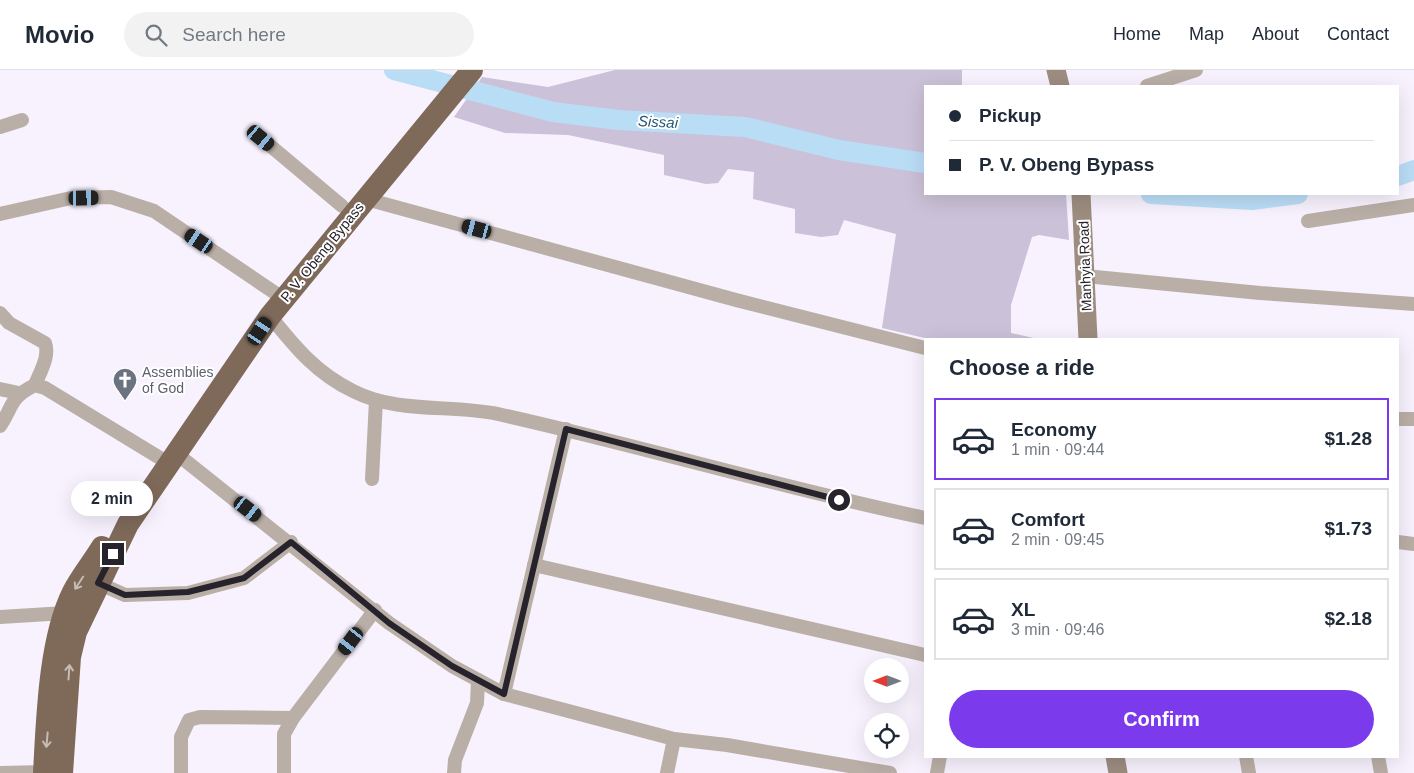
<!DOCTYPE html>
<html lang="en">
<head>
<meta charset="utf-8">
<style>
	body { margin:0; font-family:Helvetica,sans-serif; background:#f2f2f3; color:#1f2937; height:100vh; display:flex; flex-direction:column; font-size:19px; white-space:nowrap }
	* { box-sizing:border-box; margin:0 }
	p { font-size:16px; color:#747a83 }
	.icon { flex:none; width:28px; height:28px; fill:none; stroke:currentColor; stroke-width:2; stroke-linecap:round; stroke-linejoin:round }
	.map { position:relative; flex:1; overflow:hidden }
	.details { position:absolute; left:924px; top:268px; width:475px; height:420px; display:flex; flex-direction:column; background:#fff; border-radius:0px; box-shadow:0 5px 20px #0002 }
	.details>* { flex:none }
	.guide { position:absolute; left:924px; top:15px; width:475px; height:110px; border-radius:0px; box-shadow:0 5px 20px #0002; display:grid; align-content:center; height:110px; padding:0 25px; background:#fff }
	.needle { width:32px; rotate:270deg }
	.fabs { position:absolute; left:864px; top:588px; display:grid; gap:10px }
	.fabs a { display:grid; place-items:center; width:45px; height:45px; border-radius:50%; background:#fff; box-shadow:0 5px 20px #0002; font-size:25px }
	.end { position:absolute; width:22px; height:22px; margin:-11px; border:6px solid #27232c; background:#fff; box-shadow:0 0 0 2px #fff }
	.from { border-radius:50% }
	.bubble { position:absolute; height:35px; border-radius:18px; background:#fff; box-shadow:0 5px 20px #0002; font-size:16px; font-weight:700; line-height:35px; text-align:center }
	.car { position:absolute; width:15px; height:30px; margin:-15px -8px; border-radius:6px; box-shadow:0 0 4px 1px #0007; background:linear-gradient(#222 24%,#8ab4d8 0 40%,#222 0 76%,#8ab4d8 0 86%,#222 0) }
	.guide b { display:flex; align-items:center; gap:18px; height:48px; font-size:19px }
	.guide b+b { border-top:1px solid #e0e1e3 }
	.guide i { width:12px; height:12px; background:#1f2937 }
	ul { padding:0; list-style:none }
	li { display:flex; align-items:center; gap:15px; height:82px; margin:0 10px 8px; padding:0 15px; border:2px solid #e0e1e3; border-radius:0px }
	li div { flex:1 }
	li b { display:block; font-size:19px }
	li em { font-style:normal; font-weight:700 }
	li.on { border-color:#7c3aed }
	li>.icon { width:45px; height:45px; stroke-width:1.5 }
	h2 { padding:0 25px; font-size:22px; line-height:60px }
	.button { display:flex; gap:10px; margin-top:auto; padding:10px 25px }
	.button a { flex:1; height:58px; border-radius:30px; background:#7c3aed; color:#fff; font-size:20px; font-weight:700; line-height:58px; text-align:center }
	header { display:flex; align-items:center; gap:30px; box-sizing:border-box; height:70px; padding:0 25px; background:#fff; border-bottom:1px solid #e0e1e3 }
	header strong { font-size:24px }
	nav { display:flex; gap:28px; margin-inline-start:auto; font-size:18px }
	.search { width:350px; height:45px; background:#f2f2f3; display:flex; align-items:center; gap:12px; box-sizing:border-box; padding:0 18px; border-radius:28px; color:#747a83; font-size:19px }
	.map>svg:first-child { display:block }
	.green { fill:#cbc1d8 }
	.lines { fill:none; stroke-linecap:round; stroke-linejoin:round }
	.river { stroke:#baddf6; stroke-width:20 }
	.minor { stroke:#baafa7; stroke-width:14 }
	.secondary { stroke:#9d8d81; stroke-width:19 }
	.trunk { stroke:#7f6a5a; stroke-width:22 }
	.oneway { stroke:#c5bcb5 }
	.route { stroke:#27232c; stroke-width:6 }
	.labels { text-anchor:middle; stroke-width:4; stroke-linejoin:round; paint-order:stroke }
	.street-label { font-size:14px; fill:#27232c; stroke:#fff }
	.worship-label { font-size:14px; fill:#5b616d; stroke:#fff; text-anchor:start }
	.water-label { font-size:15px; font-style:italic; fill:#1f5678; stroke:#fff }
</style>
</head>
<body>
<header>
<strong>Movio</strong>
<div class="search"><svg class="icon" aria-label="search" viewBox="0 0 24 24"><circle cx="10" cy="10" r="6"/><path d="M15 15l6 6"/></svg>Search here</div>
<nav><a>Home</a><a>Map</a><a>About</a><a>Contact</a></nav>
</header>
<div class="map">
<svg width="1414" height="703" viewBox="0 0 1414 703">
	<rect width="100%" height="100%" fill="#f7f2fd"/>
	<!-- green -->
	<path class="green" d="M615,0h347v16h-37v108h141l3,46 -30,-5 -7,2 -21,68v28l27,6h-109l-47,-11 14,-94 -52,-14 -6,15 -17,2 -26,-4v-24l-42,-10 1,-27 -26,-3 -10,14 -12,1 -42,-9v-20l-96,-20 -63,-2 -51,-16 28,-40 66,10z"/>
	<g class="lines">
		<!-- river -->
		<g class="river">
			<path d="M394,0l159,42 65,8 127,7 94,23 86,13"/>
			<path d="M1398,106l16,-6"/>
			<path d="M1151,124l101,6 46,-6"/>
		</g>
		<!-- minor -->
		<g class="minor">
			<path d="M1147,16l49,-16"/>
			<path d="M0,57l22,-7"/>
			<path d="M261,68l81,68"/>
			<path d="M366,129l370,101 189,48"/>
			<path d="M0,144l71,-16 40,-1 43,14 130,88"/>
			<path d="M1308,151l106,-16"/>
			<path d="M1085,206l175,17 154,11"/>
			<path d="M0,243l9,10 36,20c5,13 -5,29 -10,42"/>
			<path d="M270,246c25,31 46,57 83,75 45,23 98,13 145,23 143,32 284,74 427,104"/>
			<path d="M0,319l19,4"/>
			<path d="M1398,349h16"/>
			<path d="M0,356c14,-21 9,-28 35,-41l10,3 115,70"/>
			<path d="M177,384l212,169 63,43 52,28 170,45 53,6 163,28"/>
			<path d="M372,409l4,-79"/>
			<path d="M1398,472l16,2"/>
			<path d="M534,495l391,90"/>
			<path d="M98,513l27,12 63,-2 56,-15 47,-36"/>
			<path d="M0,547l65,-4"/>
			<path d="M504,624l62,-265"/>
			<path d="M1246,686l3,17"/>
			<path d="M1378,686l3,17"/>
			<path d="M1,703l43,-1"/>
			<path d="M181,703v-36l8,-17 11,-3 93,1"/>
			<path d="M284,703v-39l9,-16 82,-108"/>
			<path d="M454,703l1,-13 22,-57 1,-23"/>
			<path d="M667,703l7,-34"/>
			<path d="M937,703l3,-17"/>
		</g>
		<!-- secondary -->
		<g class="secondary">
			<path d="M1056,0l4,16"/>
			<path d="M1081,124l7,145"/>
			<path d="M1115,686l3,17"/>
		</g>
		<!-- trunk -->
		<g class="trunk">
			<path d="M44,703c3,-54 5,-133 29,-181 8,-16 20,-30 29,-45"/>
			<path d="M62,703l8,-116 6,-25 52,-108 142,-208 202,-246"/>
		</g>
	</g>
	<!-- one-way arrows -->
	<defs><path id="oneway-shaft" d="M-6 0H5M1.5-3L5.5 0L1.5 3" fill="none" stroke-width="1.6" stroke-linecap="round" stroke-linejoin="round" transform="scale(1.25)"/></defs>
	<g class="oneway">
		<use href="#oneway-shaft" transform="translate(79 513) rotate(123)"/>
		<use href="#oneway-shaft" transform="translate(69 602) rotate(-86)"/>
		<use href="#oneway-shaft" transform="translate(47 670) rotate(95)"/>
	</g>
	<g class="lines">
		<!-- route -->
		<path class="route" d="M113,484l-15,29 27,12 63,-3 56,-14 47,-36 98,81 63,43 52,28 62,-265 273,71"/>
	</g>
	<!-- icons -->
	<defs>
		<symbol id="church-pin" viewBox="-11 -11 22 30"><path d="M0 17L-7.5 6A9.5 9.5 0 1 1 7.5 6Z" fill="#6b7280" stroke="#fff"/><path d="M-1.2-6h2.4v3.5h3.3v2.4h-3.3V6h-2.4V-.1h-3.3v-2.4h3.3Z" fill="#fff"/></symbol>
	</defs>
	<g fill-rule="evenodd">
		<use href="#church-pin" x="111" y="296" width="28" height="38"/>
	</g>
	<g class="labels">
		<!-- street labels -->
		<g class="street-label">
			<text transform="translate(322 182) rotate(-51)" y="5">P. V. Obeng Bypass</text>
			<text transform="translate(1085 196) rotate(-92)" y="5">Manhyia Road</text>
		</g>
		<!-- worship labels -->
		<g class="worship-label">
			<text x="142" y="307">Assemblies<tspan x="142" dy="16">of God</tspan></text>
		</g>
		<!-- water labels -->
		<g class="water-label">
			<text transform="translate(658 52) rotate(3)" y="5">Sissai</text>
		</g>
	</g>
</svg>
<div class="fabs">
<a><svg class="needle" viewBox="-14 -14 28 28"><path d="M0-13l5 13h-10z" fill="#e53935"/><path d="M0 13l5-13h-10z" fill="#747a83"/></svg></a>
<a><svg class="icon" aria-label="locate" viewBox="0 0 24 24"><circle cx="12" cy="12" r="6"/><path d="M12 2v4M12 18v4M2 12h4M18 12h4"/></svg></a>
</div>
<i class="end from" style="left:839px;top:430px"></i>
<i class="end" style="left:113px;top:484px"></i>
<div class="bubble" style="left:71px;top:411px;width:82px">2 min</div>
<i class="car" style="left:261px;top:68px;rotate:130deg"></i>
<i class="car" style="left:84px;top:128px;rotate:89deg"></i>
<i class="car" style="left:477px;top:159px;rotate:285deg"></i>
<i class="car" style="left:199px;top:171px;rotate:304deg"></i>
<i class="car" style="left:260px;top:261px;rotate:34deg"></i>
<i class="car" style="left:248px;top:439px;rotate:128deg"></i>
<i class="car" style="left:351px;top:571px;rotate:217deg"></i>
<div class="guide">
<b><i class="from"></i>Pickup</b>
<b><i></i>P. V. Obeng Bypass</b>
</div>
<section class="details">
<h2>Choose a ride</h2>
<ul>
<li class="on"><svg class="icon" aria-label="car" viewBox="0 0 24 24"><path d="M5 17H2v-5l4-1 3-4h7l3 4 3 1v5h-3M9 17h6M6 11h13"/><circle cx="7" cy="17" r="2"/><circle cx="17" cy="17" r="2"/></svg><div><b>Economy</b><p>1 min · 09:44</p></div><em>$1.28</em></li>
<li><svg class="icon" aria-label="car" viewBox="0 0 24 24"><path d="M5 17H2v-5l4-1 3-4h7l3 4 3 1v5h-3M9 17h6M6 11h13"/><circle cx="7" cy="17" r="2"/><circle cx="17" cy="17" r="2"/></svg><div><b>Comfort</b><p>2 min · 09:45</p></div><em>$1.73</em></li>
<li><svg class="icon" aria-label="car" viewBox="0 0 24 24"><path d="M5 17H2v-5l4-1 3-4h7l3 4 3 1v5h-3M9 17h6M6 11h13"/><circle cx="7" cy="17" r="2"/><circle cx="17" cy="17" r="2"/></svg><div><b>XL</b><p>3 min · 09:46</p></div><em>$2.18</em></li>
</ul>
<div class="button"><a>Confirm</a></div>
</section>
</div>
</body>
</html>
